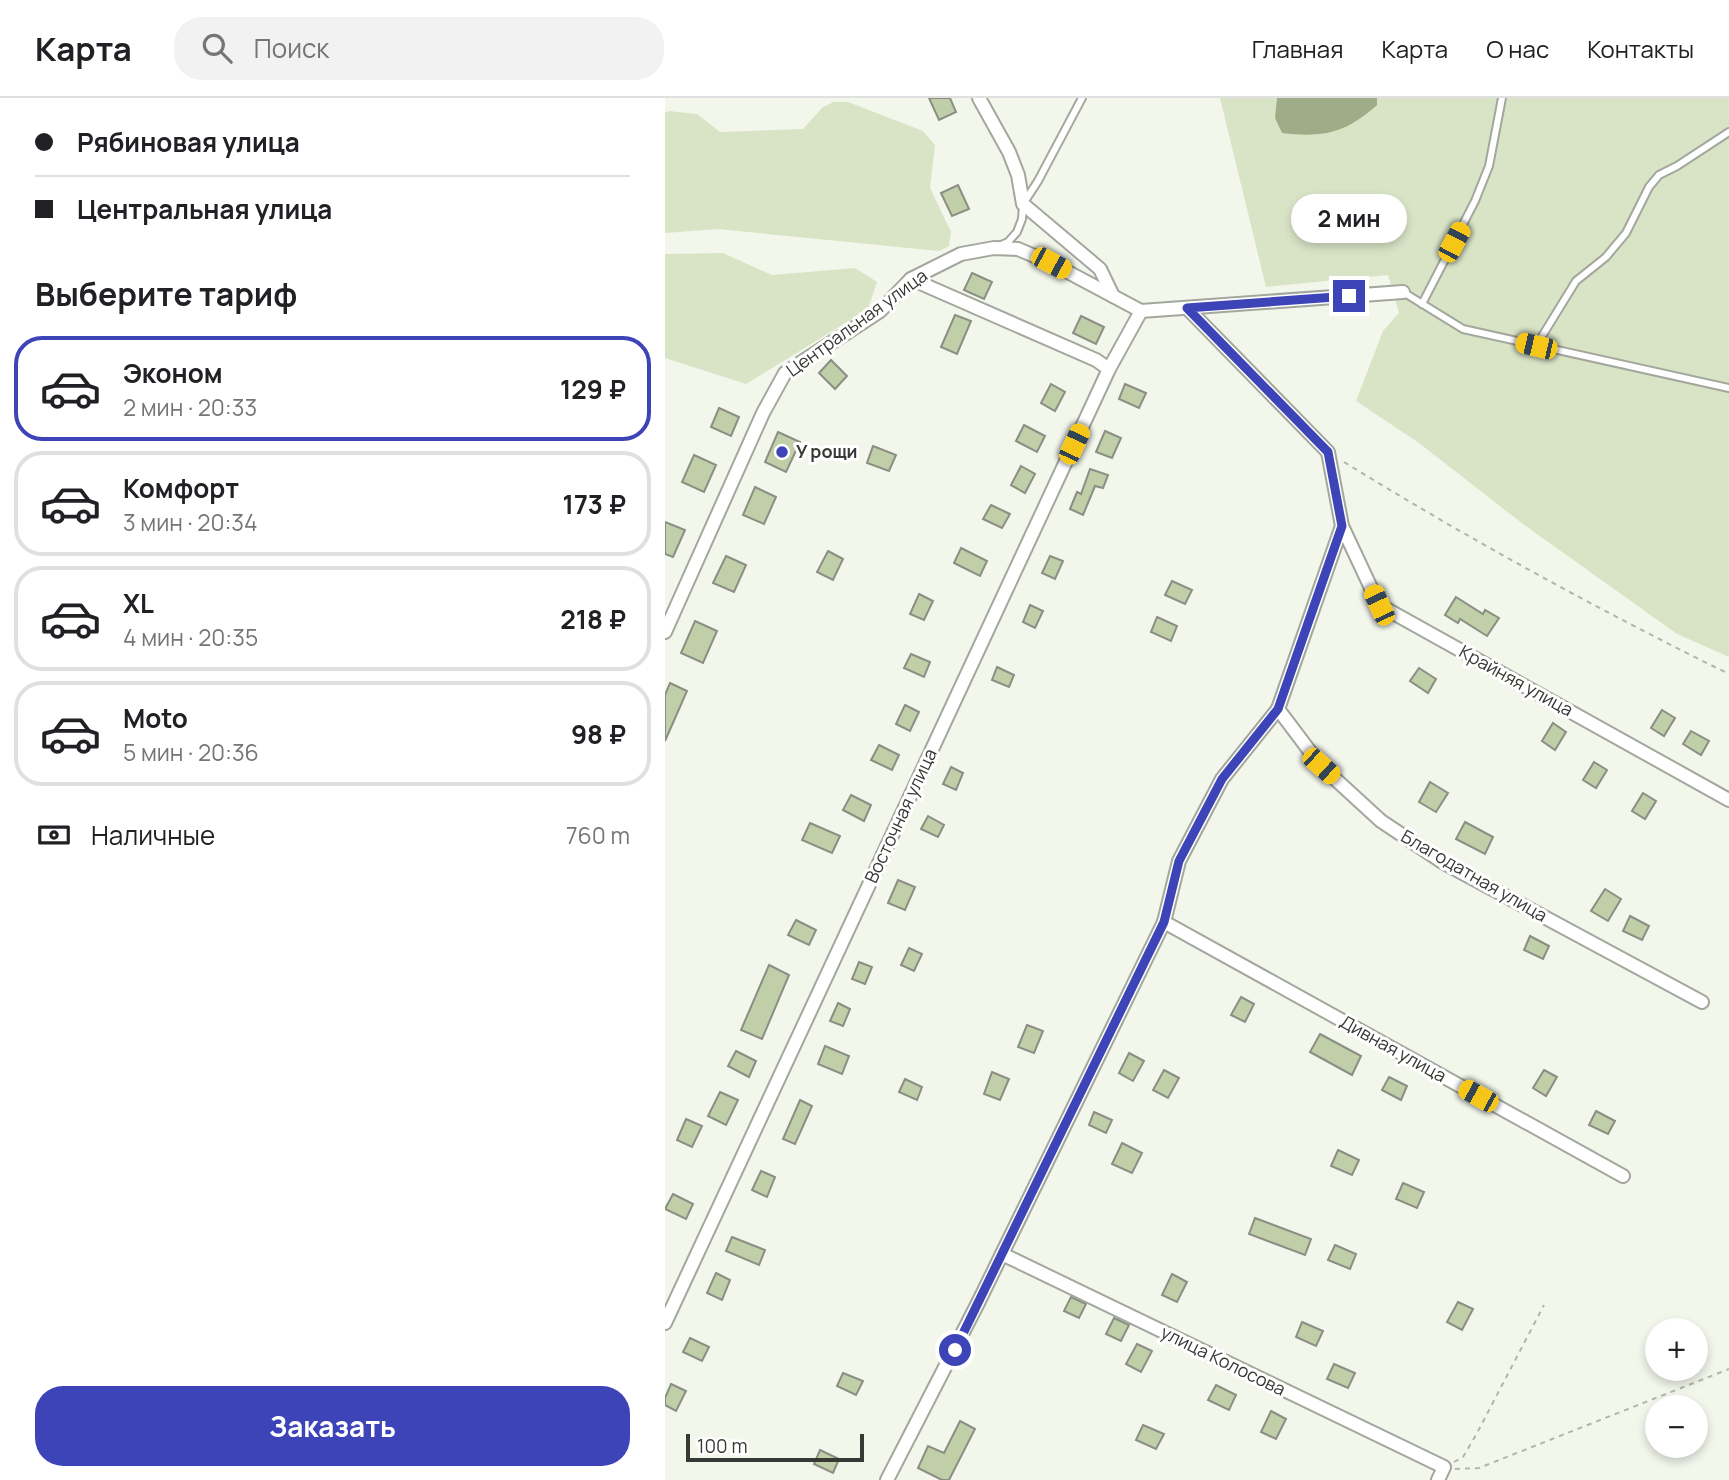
<!DOCTYPE html>
<html lang="ru">
<head>
<meta charset="utf-8">
<style>
	body { margin:0; font-family:Manrope,sans-serif; background:#f2f2f2; color:#202124; height:100vh; display:flex; flex-direction:column; font-size:26px; white-space:nowrap }
	* { box-sizing:border-box; margin:0 }
	p { font-size:23px; color:#757577 }
	.icon { flex:none; width:38px; height:38px; fill:none; stroke:currentColor; stroke-width:2; stroke-linecap:round; stroke-linejoin:round }
	.map { position:relative; flex:1; overflow:hidden }
	.details { display:flex; flex-direction:column; background:#fff; width:665px }
	.details>* { flex:none }
	.guide { display:grid; align-content:center; height:154px; padding:0 35px; background:#fff }
	.tools { position:absolute; left:980px; top:1220px; display:grid; gap:14px }
	.tools a { display:grid; place-items:center; width:63px; height:63px; border-radius:50%; background:#fff; box-shadow:0 4px 10px #0003; font-size:35px }
	.scale { position:absolute; left:21px; bottom:18px; width:178px; box-sizing:border-box; padding-left:7px; border:4px solid #373935; border-top:0; font-size:19px; line-height:24px; white-space:nowrap; color:#373935; -webkit-text-stroke:5px #fff; paint-order:stroke }
	.end { position:absolute; width:32px; height:32px; margin:-16px; border:9px solid #3d44b8; background:#fff; box-shadow:0 0 0 4px #fff }
	.from { border-radius:50% }
	.bubble { position:absolute; height:49px; border-radius:24px; background:#fff; box-shadow:0 4px 10px #0003; font-size:23px; font-weight:700; line-height:49px; text-align:center }
	.car { position:absolute; width:21px; height:42px; margin:-21px -10px; border-radius:9px; box-shadow:0 0 5px 2px #0007; background:linear-gradient(#f5c518 24%,#345 0 40%,#f5c518 0 76%,#345 0 86%,#f5c518 0) }
	.guide b { display:flex; align-items:center; gap:24px; height:66px; font-size:26px }
	.guide b+b { border-top:2px solid #e0e0e0 }
	.guide i { width:18px; height:18px; background:#202124 }
	ul { padding:0; list-style:none }
	li { display:flex; align-items:center; gap:21px; height:105px; margin:0 14px 10px; padding:0 21px; border:4px solid #e0e0e0; border-radius:28px }
	li div { flex:1 }
	li b { display:block; font-size:26px }
	li em { font-style:normal; font-weight:700 }
	li.selected { border-color:#3d44b8 }
	li>.icon { width:63px; height:63px; stroke-width:1.5 }
	h2 { padding:0 35px; font-size:32px; line-height:84px }
	.pay { display:flex; align-items:center; gap:18px; height:77px; padding:0 35px; font-size:26px }
	.pay p { margin-inline-start:auto }
	.primary-button { display:flex; gap:14px; margin-top:auto; padding:14px 35px }
	.primary-button a { flex:1; height:80px; border-radius:28px; background:#3d44b8; color:#fff; font-size:28px; font-weight:700; line-height:80px; text-align:center }
	header { display:flex; align-items:center; gap:42px; box-sizing:border-box; height:98px; padding:0 35px; background:#fff; border-bottom:2px solid #e0e0e0 }
	header strong { font-size:33px }
	nav { display:flex; gap:38px; margin-inline-start:auto; font-size:24px }
	.search { width:490px; height:63px; background:#f2f2f2; display:flex; align-items:center; gap:18px; box-sizing:border-box; padding:0 24px; border-radius:28px; color:#757577; font-size:26px }
	main { display:flex; flex:1; min-height:0 }
	.map>svg:first-child { display:block }
	.green { fill:#d9e4c7 }
	.water { fill:#9eac87 }
	.building { fill:#c1cfa8; stroke:#8a8e84; stroke-width:2 }
	.lines { fill:none; stroke-linecap:round; stroke-linejoin:round }
	.lane-casing { stroke:#a3a79d; stroke-width:10 }
	.street-casing { stroke:#a3a79d; stroke-width:16 }
	.path { stroke:#b1b5ac; stroke-width:2; stroke-dasharray:5 5; stroke-linecap:butt }
	.lane { stroke:#fff; stroke-width:6 }
	.street { stroke:#fff; stroke-width:12 }
	.route { stroke:#3d44b8; stroke-width:9 }
	.poi-dot { fill:#3d44b8; stroke:#fff; stroke-width:2.5 }
	.labels { text-anchor:middle; stroke-width:6; stroke-linejoin:round; paint-order:stroke }
	.street-label { font-size:18px; fill:#373935; stroke:#fff }
	.poi-label { font-size:18px; font-weight:bold; fill:#373935; stroke:#fff; text-anchor:start }
</style>
</head>
<body>
<header>
<strong>Карта</strong>
<div class="search"><svg class="icon" aria-label="search" viewBox="0 0 24 24"><circle cx="10" cy="10" r="6"/><path d="M15 15l6 6"/></svg>Поиск</div>
<nav><a>Главная</a><a>Карта</a><a>О нас</a><a>Контакты</a></nav>
</header>
<main>
<section class="details">
<div class="guide">
<b><i class="from"></i>Рябиновая улица</b>
<b><i></i>Центральная улица</b>
</div>
<h2>Выберите тариф</h2>
<ul>
<li class="selected"><svg class="icon" aria-label="car" viewBox="0 0 24 24"><path d="M5 17H2v-5l4-1 3-4h7l3 4 3 1v5h-3M9 17h6M6 11h13"/><circle cx="7" cy="17" r="2"/><circle cx="17" cy="17" r="2"/></svg><div><b>Эконом</b><p>2 мин · 20:33</p></div><em>129 ₽</em></li>
<li><svg class="icon" aria-label="car" viewBox="0 0 24 24"><path d="M5 17H2v-5l4-1 3-4h7l3 4 3 1v5h-3M9 17h6M6 11h13"/><circle cx="7" cy="17" r="2"/><circle cx="17" cy="17" r="2"/></svg><div><b>Комфорт</b><p>3 мин · 20:34</p></div><em>173 ₽</em></li>
<li><svg class="icon" aria-label="car" viewBox="0 0 24 24"><path d="M5 17H2v-5l4-1 3-4h7l3 4 3 1v5h-3M9 17h6M6 11h13"/><circle cx="7" cy="17" r="2"/><circle cx="17" cy="17" r="2"/></svg><div><b>XL</b><p>4 мин · 20:35</p></div><em>218 ₽</em></li>
<li><svg class="icon" aria-label="car" viewBox="0 0 24 24"><path d="M5 17H2v-5l4-1 3-4h7l3 4 3 1v5h-3M9 17h6M6 11h13"/><circle cx="7" cy="17" r="2"/><circle cx="17" cy="17" r="2"/></svg><div><b>Moto</b><p>5 мин · 20:36</p></div><em>98 ₽</em></li>
</ul>
<div class="pay"><svg class="icon" aria-label="cash" viewBox="0 0 24 24"><path d="M3 7h18v10H3z"/><circle cx="12" cy="12" r="2"/></svg>Наличные<p>760 m</p></div>
<div class="primary-button"><a>Заказать</a></div>
</section>
<div class="map">
<svg width="1064" height="1382" viewBox="0 0 1064 1382">
	<rect width="100%" height="100%" fill="#f2f6eb"/>
	<!-- green -->
	<g class="green">
		<path d="M555,0h509v559l-52,-23 -154,-110 -104,-81 -63,-42 27,-70 16,-18 -11,-38 -122,12z"/>
		<path d="M169,4h14l75,29 12,14 -5,43 21,44 -2,14 -10,5 -221,-22 -53,4v-120l4,-2 28,3 23,18 83,-3 20,-22z"/>
		<path d="M58,155l49,22 83,-7 22,14 -9,27 -122,75 -81,-26v-104z"/>
	</g>
	<!-- water -->
	<path class="water" d="M612,0h100v7c-31,28 -54,33 -95,28l-7,-15z"/>
	<!-- building -->
	<g class="building">
		<path d="M264,0h21l6,14 -17,8z"/>
		<path d="M293,87l11,24 -17,7 -11,-23z"/>
		<path d="M307,175l20,9 -8,17 -20,-9z"/>
		<path d="M290,217l16,6 -14,33 -16,-7z"/>
		<path d="M416,218l23,11 -8,17 -23,-11z"/>
		<path d="M166,262l16,16 -12,13 -16,-16z"/>
		<path d="M386,286l14,8 -10,19 -14,-8z"/>
		<path d="M460,286l21,9 -7,15 -20,-9z"/>
		<path d="M54,310l20,9 -8,19 -20,-9z"/>
		<path d="M359,327l21,11 -8,16 -21,-11z"/>
		<path d="M440,333l16,7 -9,20 -16,-6z"/>
		<path d="M113,334l22,10 -14,30 -21,-10z"/>
		<path d="M208,348l23,9 -7,16 -22,-8z"/>
		<path d="M29,357l22,10 -12,27 -22,-10z"/>
		<path d="M356,368l14,8 -10,19 -14,-8z"/>
		<path d="M425,371l18,6 -5,13 -8,-2 -12,29 -13,-6 7,-17 4,2z"/>
		<path d="M90,389l21,10 -12,27 -21,-9z"/>
		<path d="M326,407l19,9 -8,14 -19,-9z"/>
		<path d="M0,424l20,8 -12,27 -8,-3z"/>
		<path d="M296,450l26,13 -7,15 -26,-13z"/>
		<path d="M163,453l15,8 -10,21 -16,-8z"/>
		<path d="M61,458l20,9 -12,27 -21,-9z"/>
		<path d="M385,458l13,5 -8,18 -13,-6z"/>
		<path d="M507,483l20,9 -7,14 -20,-9z"/>
		<path d="M254,496l14,7 -9,19 -14,-6z"/>
		<path d="M791,499l27,17 2,-4 14,8 -12,18 -27,-17 -2,4 -13,-8z"/>
		<path d="M365,507l13,6 -8,17 -12,-6z"/>
		<path d="M492,519l20,9 -6,15 -20,-9z"/>
		<path d="M30,523l22,10 -14,32 -22,-10z"/>
		<path d="M246,556l19,8 -6,15 -20,-9z"/>
		<path d="M332,569l17,8 -5,12 -17,-7z"/>
		<path d="M754,570l17,11 -8,14 -18,-12z"/>
		<path d="M5,585l17,8 -22,50v-46z"/>
		<path d="M240,607l14,7 -9,19 -14,-7z"/>
		<path d="M997,612l13,8 -11,18 -13,-8z"/>
		<path d="M888,625l13,9 -11,18 -13,-9z"/>
		<path d="M1026,633l18,10 -8,14 -18,-11z"/>
		<path d="M214,647l20,10 -7,15 -21,-10z"/>
		<path d="M929,664l13,8 -11,18 -13,-8z"/>
		<path d="M286,669l12,6 -7,17 -13,-6z"/>
		<path d="M765,684l18,11 -12,19 -17,-10z"/>
		<path d="M978,695l13,8 -11,18 -13,-8z"/>
		<path d="M186,697l20,10 -7,16 -21,-11z"/>
		<path d="M263,718l16,9 -6,12 -17,-8z"/>
		<path d="M800,724l28,15 -8,17 -29,-15z"/>
		<path d="M145,725l30,13 -8,17 -30,-13z"/>
		<path d="M233,782l17,7 -10,23 -17,-7z"/>
		<path d="M940,791l16,10 -13,22 -17,-10z"/>
		<path d="M965,818l19,10 -7,14 -19,-9z"/>
		<path d="M131,822l20,10 -7,15 -21,-10z"/>
		<path d="M865,838l19,10 -6,13 -19,-9z"/>
		<path d="M244,850l13,6 -8,17 -13,-6z"/>
		<path d="M194,864l13,5 -7,17 -13,-5z"/>
		<path d="M104,867l20,10 -27,64 -21,-9z"/>
		<path d="M576,899l13,7 -9,18 -14,-7z"/>
		<path d="M173,905l12,6 -7,17 -13,-5z"/>
		<path d="M362,927l16,6 -9,22 -16,-6z"/>
		<path d="M655,936l41,22 -9,19 -42,-23z"/>
		<path d="M160,948l24,10 -7,18 -24,-10z"/>
		<path d="M71,953l20,10 -7,16 -21,-11z"/>
		<path d="M464,955l15,8 -11,20 -14,-8z"/>
		<path d="M499,972l15,8 -11,20 -15,-8z"/>
		<path d="M879,972l13,7 -11,19 -13,-8z"/>
		<path d="M327,974l17,7 -9,21 -16,-6z"/>
		<path d="M724,979l18,9 -6,14 -19,-10z"/>
		<path d="M240,981l17,8 -5,13 -18,-8z"/>
		<path d="M55,994l18,8 -12,25 -18,-9z"/>
		<path d="M135,1002l12,6 -17,38 -12,-5z"/>
		<path d="M931,1013l19,10 -7,13 -19,-9z"/>
		<path d="M429,1014l18,8 -6,13 -17,-8z"/>
		<path d="M21,1021l16,7 -10,21 -15,-7z"/>
		<path d="M457,1045l20,10 -10,20 -20,-9z"/>
		<path d="M673,1052l21,10 -7,15 -21,-9z"/>
		<path d="M96,1073l14,6 -8,20 -15,-7z"/>
		<path d="M738,1085l21,9 -7,16 -21,-9z"/>
		<path d="M8,1096l20,10 -7,15 -21,-10z"/>
		<path d="M590,1120l56,21 -6,16 -56,-21z"/>
		<path d="M67,1139l33,13 -6,15 -33,-14z"/>
		<path d="M670,1147l21,9 -6,15 -22,-9z"/>
		<path d="M51,1175l14,7 -8,20 -15,-7z"/>
		<path d="M507,1176l15,8 -10,20 -15,-7z"/>
		<path d="M406,1199l15,7 -7,14 -15,-7z"/>
		<path d="M793,1204l15,7 -11,21 -15,-8z"/>
		<path d="M449,1220l15,7 -8,16 -15,-7z"/>
		<path d="M637,1224l21,9 -7,15 -20,-9z"/>
		<path d="M25,1240l19,9 -7,14 -19,-9z"/>
		<path d="M472,1246l15,7 -11,21 -15,-8z"/>
		<path d="M669,1266l21,9 -7,15 -21,-9z"/>
		<path d="M178,1275l20,8 -7,14 -19,-9z"/>
		<path d="M6,1286l15,7 -10,20 -11,-6v-7z"/>
		<path d="M551,1287l20,10 -7,15 -21,-10z"/>
		<path d="M606,1313l15,8 -10,20 -15,-7z"/>
		<path d="M295,1323l15,8 -26,51h-7l-24,-12 10,-22 16,7z"/>
		<path d="M478,1327l21,9 -8,15 -20,-9z"/>
		<path d="M155,1352l19,9 -6,14 -19,-9z"/>
	</g>
	<g class="lines">
		<defs>
			<g id="lane">
				<path d="M334,148l9,-4 9,-10 5,-13 1,-15 15,-23 44,-83"/>
				<path d="M738,194l60,37 266,59"/>
				<path d="M757,206l53,-103 14,-35 13,-68"/>
				<path d="M871,248l40,-65 30,-24 20,-24 23,-46 10,-12 18,-9 52,-34"/>
			</g>
			<g id="street">
				<path d="M314,0l30,54 9,23 5,29 77,65 13,27"/>
				<path d="M246,181l185,81 13,9"/>
				<path d="M522,210l141,144 14,74 37,79 350,195"/>
				<path d="M0,534l98,-219 22,-40 95,-62 31,-32 50,-25 33,-6 24,1 33,14 90,48 262,-19"/>
				<path d="M613,611l43,57 60,55 63,42 258,139"/>
				<path d="M499,824l459,254"/>
				<path d="M337,1156l442,213 -6,13"/>
				<path d="M0,1225l444,-954 32,-58"/>
				<path d="M222,1382l91,-177 186,-381 15,-61 43,-82 56,-70 64,-183"/>
			</g>
		</defs>
		<!-- lane casing -->
		<use href="#lane" class="lane-casing"/>
		<!-- street casing -->
		<use href="#street" class="street-casing"/>
		<!-- path -->
		<g class="path">
			<path d="M679,364c125,77 253,147 385,212"/>
			<path d="M789,1364l9,-5 13,-22 68,-130"/>
			<path d="M790,1371l24,-1 250,-99"/>
		</g>
		<!-- lane -->
		<use href="#lane" class="lane"/>
		<!-- street -->
		<use href="#street" class="street"/>
	</g>
	<g class="lines">
		<!-- route -->
		<path class="route" d="M290,1252l209,-428 15,-61 43,-82 56,-70 64,-183 -14,-74 -141,-144 162,-12"/>
	</g>
	<!-- markers -->
	<circle class="poi-dot" cx="117" cy="354" r="7"/>
	<g class="labels">
		<!-- street labels -->
		<g class="street-label">
			<text transform="translate(192 225) rotate(-36)" y="6">Центральная улица</text>
			<text transform="translate(851 583) rotate(29)" y="6">Крайняя улица</text>
			<text transform="translate(236 718) rotate(-65)" y="6">Восточная улица</text>
			<text transform="translate(809 778) rotate(30)" y="6">Благодатная улица</text>
			<text transform="translate(728 951) rotate(29)" y="6">Дивная улица</text>
			<text transform="translate(558 1263) rotate(26)" y="6">улица Колосова</text>
		</g>
		<!-- poi labels -->
		<g class="poi-label">
			<text x="131" y="360">У рощи</text>
		</g>
	</g>
</svg>
<div class="tools">
<a>+</a>
<a>−</a>
</div>
<div class="scale">100 m</div>
<i class="end from" style="left:290px;top:1252px"></i>
<i class="end" style="left:684px;top:198px"></i>
<div class="bubble" style="left:626px;top:96px;width:116px">2 мин</div>
<i class="car" style="left:789px;top:144px;rotate:28deg"></i>
<i class="car" style="left:386px;top:165px;rotate:118deg"></i>
<i class="car" style="left:871px;top:248px;rotate:283deg"></i>
<i class="car" style="left:409px;top:346px;rotate:25deg"></i>
<i class="car" style="left:714px;top:507px;rotate:335deg"></i>
<i class="car" style="left:656px;top:668px;rotate:132deg"></i>
<i class="car" style="left:813px;top:998px;rotate:299deg"></i>
</div>
</main>
</body>
</html>
